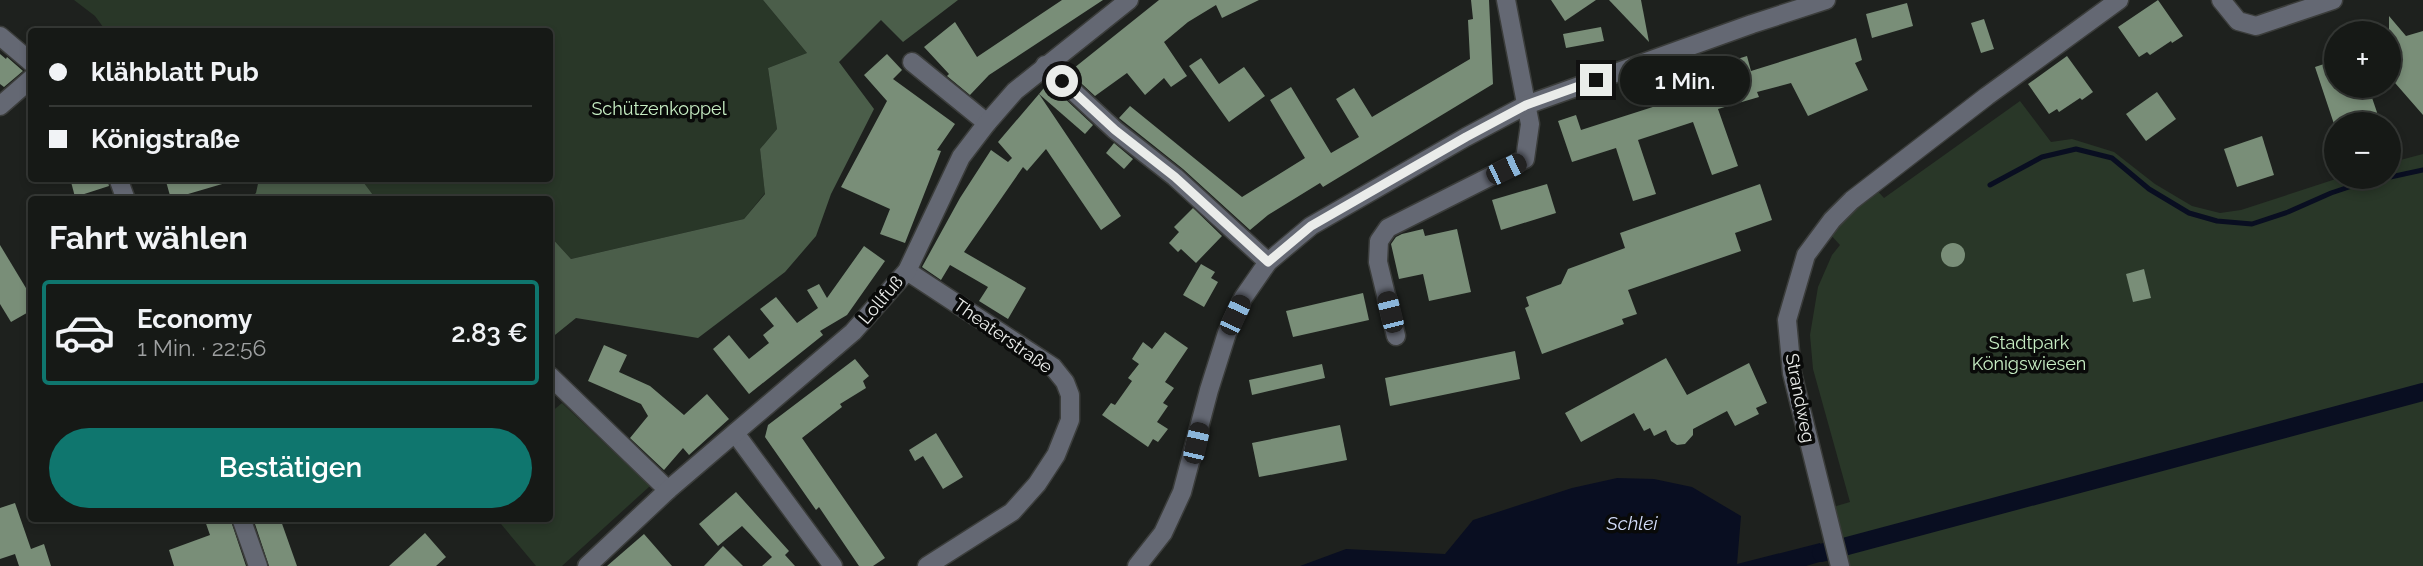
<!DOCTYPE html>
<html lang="de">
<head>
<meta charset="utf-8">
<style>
	body { margin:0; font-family:Raleway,sans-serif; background:#1f221f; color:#f1f3f6; height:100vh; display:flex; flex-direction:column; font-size:26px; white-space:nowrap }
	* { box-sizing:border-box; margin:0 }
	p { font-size:23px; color:#9ea0a1 }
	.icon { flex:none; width:38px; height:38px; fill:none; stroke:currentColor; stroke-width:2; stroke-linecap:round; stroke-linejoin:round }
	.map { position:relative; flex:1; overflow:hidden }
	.drawer { position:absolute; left:28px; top:196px; width:525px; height:326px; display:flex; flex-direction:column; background:#161916; border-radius:7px; box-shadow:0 4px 10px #0003,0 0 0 2px #353835 }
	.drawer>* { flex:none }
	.banner { position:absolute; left:28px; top:28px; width:525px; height:154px; border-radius:7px; box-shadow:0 4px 10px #0003,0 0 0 2px #353835; display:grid; align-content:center; height:154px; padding:0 21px; background:#161916 }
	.buttons { position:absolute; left:2324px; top:21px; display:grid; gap:14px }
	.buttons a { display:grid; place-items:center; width:77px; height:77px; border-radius:50%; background:#161916; box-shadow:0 4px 10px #0003,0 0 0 2px #353835; font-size:35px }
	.end { position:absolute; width:32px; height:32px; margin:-16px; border:9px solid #eaecea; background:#111; box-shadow:0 0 0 4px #111 }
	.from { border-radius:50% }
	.bubble { position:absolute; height:49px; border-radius:24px; background:#161916; box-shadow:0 4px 10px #0003,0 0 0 2px #353835; font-size:23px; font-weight:600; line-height:49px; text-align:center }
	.car { position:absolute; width:21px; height:42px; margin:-21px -10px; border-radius:9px; box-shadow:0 0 5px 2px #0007; background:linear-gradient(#222 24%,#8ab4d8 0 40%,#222 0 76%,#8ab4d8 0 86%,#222 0) }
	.banner b { display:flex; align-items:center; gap:24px; height:66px; font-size:26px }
	.banner b+b { border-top:2px solid #353835 }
	.banner i { width:18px; height:18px; background:#f1f3f6 }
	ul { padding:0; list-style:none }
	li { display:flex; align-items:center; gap:21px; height:105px; margin:0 14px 10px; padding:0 7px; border:4px solid transparent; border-radius:7px }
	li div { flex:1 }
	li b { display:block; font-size:26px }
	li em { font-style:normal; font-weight:600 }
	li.active { border-color:#0f766e }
	li>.icon { width:63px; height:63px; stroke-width:1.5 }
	h2 { padding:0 21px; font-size:32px; line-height:84px }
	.cta { display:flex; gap:14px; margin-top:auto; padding:14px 21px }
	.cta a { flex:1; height:80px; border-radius:42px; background:#0f766e; color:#fff; font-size:28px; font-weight:600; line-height:80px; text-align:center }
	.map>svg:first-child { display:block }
	.green { fill:#293728 }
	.forest { fill:#4b5e4a }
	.water { fill:#090e21 }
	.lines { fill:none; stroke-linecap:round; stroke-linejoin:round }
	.stream { stroke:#090e21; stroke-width:5 }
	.canal { stroke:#090e21; stroke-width:18 }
	.building { fill:#798e78 }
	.minor-casing { stroke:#3b3d3b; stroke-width:21 }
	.minor { stroke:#646873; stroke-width:18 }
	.route { stroke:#eaecea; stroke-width:9 }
	.labels { text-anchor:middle; stroke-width:7; stroke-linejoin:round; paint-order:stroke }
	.park-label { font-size:18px; fill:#c7eec4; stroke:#090a09 }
	.street-label { font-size:18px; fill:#eaecea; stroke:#090a09 }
	.water-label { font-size:19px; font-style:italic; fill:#d3ddfa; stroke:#090a09 }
</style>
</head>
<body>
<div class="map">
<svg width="2423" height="566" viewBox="0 0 2423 566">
	<rect width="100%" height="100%" fill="#1e211e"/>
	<!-- green -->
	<g class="green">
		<path d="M74,0h689l44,53 -39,15 9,61 -17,20 5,44 -21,26 -173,40 -21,-23v-36l-174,-1 -15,-20 189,-1v-146l-444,-1 -11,-15z"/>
		<path d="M2020,101l31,41 21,-3 42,13 41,32 37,22 28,7 21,-3 101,-33h47v-14l34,-9v412h-573l-17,-59 17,-5 -37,-133 -3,-34 8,-48 14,-32 8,-10 -12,-13 46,-45 10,11z"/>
		<path d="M562,403l88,83 -88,80h-26l-40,-48h54v-105z"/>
	</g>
	<!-- forest -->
	<g class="forest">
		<path d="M763,0h195l-55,42 -22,-22 -42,42 35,47 -43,85 -15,42 -31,36 -87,66 -122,-20 -26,21v-103l21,23 173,-40 21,-25 -5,-45 17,-20 -9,-61 39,-15z"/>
		<path d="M259,179h102l15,20h-126l6,-6z"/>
	</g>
	<!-- water -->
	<path class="water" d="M1617,478l37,1 38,8 49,29 -4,48 83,-21 3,18 -17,5h-506l46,-17 99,5 28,-34 99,-32z"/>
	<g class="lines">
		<!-- stream -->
		<path class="stream" d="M1990,185l52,-28 34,-8 36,9 37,31 40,24 28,8 35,3 36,-12 43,-19 27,-9 65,-14"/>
		<!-- canal -->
		<path class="canal" d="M1821,553l602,-161"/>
	</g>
	<!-- building -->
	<g class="building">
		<path d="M1062,0h41l-114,75 -19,20 -23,-19 2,-2 -25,-27 31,-25 22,35z"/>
		<path d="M1159,0h100l-37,18 -6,-13 -28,17 -24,20 23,34 -16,11 -7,-9 -19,17 -18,-22 -32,23 -26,-24z"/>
		<path d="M1471,0h18l4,84 -170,103 -3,-4 -52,32 -18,15 -67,-61 -64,-51 11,-12 112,91 63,-39 -35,-58 21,-13 40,66 28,-16 -23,-38 18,-11 18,29 98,-58 -2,-39 5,-1z"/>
		<path d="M1551,0h45l-31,21z"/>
		<path d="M1609,0h32l8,42z"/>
		<path d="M2158,0l25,36 -11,7 -1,-2 -21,14 -3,-3 -8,5 -21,-30z"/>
		<path d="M1907,3l6,23 -41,12 -6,-24z"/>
		<path d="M2389,16l17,20 17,-5v84l-34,-39z"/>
		<path d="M1984,19l10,30 -13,4 -10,-30z"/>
		<path d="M1601,27l3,14 -38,7 -3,-14z"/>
		<path d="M1856,38l6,22 -7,3 13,27 -60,26 -17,-33 -34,9 2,5 -41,12 20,57 -26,9 -19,-53 -55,18 18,54 -23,7 -17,-53 -44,14 -14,-41 18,-6 5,15 78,-25 -5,-16 21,-7 5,16 40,-14 -1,-3 7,-3 -5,-14 26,-8 4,15z"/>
		<path d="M0,54l6,5 1,-2 16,14 -19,16 -4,-3z"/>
		<path d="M887,54l15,16 -9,9 62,45 -18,26 4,1 -36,92 -25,-9 10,-25 -49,-22 46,-86 -23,-26z"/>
		<path d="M2067,56l26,36 -11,8 -2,-2 -21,14 -2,-3 -8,5 -21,-30z"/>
		<path d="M1201,58l18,26 25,-17 21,29 -36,26 -40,-56z"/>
		<path d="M2336,60v26h32l13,38h-47l-19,-57z"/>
		<path d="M1048,83l45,42 -8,9 -46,-40z"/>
		<path d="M2157,92l19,27 -30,22 -20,-27z"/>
		<path d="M1039,94l82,122 -20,14 -55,-81 -19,22 -4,-4 -59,85 62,36 -18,31 -29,-18 9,-14 -38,-22 -9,15 -19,-13 38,-69 31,-48 17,12 4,-4 -14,-16z"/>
		<path d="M2262,136l12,39 -37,12 -13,-38z"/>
		<path d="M1114,143l19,16 -9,10 -18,-16z"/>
		<path d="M70,178h37l2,8 -34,11z"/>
		<path d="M165,178h63l1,4 -58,17z"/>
		<path d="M1547,184l9,29 -55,17 -9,-30z"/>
		<path d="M1760,184l12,36 -37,13 6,18 -113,39 9,24 -15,5 2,5 -82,30 -17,-46 4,-2 -3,-9 35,-13 7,-15 57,-21 -5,-15z"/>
		<path d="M1193,208l29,28 -26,27 -15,-14 -3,3 -9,-9 10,-11 -5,-5z"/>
		<path d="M1423,229l2,7 32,-7 14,63 -42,9 -6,-27 -24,5 -8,-35 5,-7 6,-3z"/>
		<circle cx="1953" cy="255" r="12"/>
		<path d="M0,245l32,53v12l-21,12 -11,-18z"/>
		<path d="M864,246l21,15 -38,54 -27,16 3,4 -74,59 -36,-45 16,-14 20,24 20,-16 -6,-8 11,-9 -14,-17 16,-12 21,26 21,-15 -11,-18 12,-6 8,14z"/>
		<path d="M1201,264l14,8 -4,6 7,4 -14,25 -21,-12z"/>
		<path d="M2144,269l7,29 -18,4 -7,-28z"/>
		<path d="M1363,293l6,27 -76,17 -7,-26z"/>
		<path d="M1165,332l23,16 -23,34 9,6 -11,15 5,3 -11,16 11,7 -10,13 -5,-3 -5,8 -46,-32 9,-12 4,2 17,-24 -4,-3 11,-14 -7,-5 11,-17 9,7z"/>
		<path d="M604,345l23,10 -8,17 31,14 34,29 23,-21 22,25 -40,36 -6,-7 -19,22 -34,-32 18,-22 -7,-12 -53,-23z"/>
		<path d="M1515,351l5,28 -130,27 -5,-28z"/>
		<path d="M1666,358l21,37 62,-32 18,40 -11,5 3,6 -24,12 -8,-15 -34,18v6l-8,9 -8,1 -6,-4 -5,-11 -12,6 -4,-8 -6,3 -10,-18 -53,29 -16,-29z"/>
		<path d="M855,359l14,17 -6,5 3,7 -26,16 2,3 -40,31 83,120 -12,8h-14l-40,-59 -3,3 -51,-73 3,-12z"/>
		<path d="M1322,364l3,14 -73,17 -3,-15z"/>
		<path d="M1340,425l7,35 -88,17 -7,-34z"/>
		<path d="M936,433l27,44 -20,12 -20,-33 -8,5 -6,-11z"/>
		<path d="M736,492l53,59 -4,4 10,11h-33l10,-9 -30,-31 -24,20 -19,-22z"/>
		<path d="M15,503l16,46 13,-5 7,22h-32l-4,-12 -15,5v-51z"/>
		<path d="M204,518h26l16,48h-72l-5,-16 41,-15z"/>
		<path d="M253,518h27l17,48h-28z"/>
		<path d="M425,533l21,24 -10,9h-47z"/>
		<path d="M644,534l28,32h-65z"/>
		<path d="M723,546l20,20h-39z"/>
	</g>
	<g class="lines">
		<defs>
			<g id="minor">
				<path d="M2221,0l17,21 18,5 77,-26"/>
				<path d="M0,36l32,27"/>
				<path d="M912,62l75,61"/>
				<path d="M1045,65l70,65 60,47 93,85"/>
				<path d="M0,106l32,-28"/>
				<path d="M118,178l8,22"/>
				<path d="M907,271l146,96 12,15 5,13v25l-14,35 -19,29 -25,28 -85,54"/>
				<path d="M1396,336l-18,-74 1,-21 9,-13 137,-69 5,-35 -24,-124"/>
				<path d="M550,376l118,114"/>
				<path d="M735,433l98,133"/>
				<path d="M241,518l17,48"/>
				<path d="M587,566l81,-76 185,-158 54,-61 54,-114 26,-34 28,-32 114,-91"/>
				<path d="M1137,566l26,-33 19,-41 27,-102 18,-57 16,-35 25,-36 43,-36 155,-89 60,-32 226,-81 74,-24"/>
				<path d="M1840,566l-48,-193 -5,-53 19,-65 26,-35 20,-20 135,-104 132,-96"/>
			</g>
		</defs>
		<!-- minor casing -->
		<use href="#minor" class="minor-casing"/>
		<!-- minor -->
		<use href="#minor" class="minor"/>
	</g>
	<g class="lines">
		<!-- route -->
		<path class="route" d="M1062,81l53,49 60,47 93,85 43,-36 155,-89 60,-32 70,-25"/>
	</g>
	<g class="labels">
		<!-- park labels -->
		<g class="park-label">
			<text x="659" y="115">Schützenkoppel</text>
			<text x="2029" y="349">Stadtpark<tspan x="2029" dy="21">Königswiesen</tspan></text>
		</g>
		<!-- street labels -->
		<g class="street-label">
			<text transform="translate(881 300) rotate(-49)" y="6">Lollfuß</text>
			<text transform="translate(1003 336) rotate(35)" y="6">Theaterstraße</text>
			<text transform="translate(1800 398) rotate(79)" y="6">Strandweg</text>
		</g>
		<!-- water labels -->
		<g class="water-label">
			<text x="1632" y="530">Schlei</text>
		</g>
	</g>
</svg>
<div class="buttons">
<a>+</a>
<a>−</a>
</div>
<i class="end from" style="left:1062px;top:81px"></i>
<i class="end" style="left:1596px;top:80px"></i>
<div class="bubble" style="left:1620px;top:56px;width:130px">1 Min.</div>
<i class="car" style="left:1506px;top:169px;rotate:64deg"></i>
<i class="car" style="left:1390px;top:312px;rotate:346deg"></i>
<i class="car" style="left:1235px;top:315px;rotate:25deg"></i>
<i class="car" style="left:1196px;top:443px;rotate:13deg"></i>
<div class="banner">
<b><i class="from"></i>klähblatt Pub</b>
<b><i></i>Königstraße</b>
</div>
<section class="drawer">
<h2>Fahrt wählen</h2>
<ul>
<li class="active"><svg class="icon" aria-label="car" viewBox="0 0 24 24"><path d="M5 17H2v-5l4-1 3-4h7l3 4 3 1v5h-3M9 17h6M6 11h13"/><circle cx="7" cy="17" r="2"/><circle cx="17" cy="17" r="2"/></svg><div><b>Economy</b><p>1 Min. · 22:56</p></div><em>2.83 €</em></li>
</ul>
<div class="cta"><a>Bestätigen</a></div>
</section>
</div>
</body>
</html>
